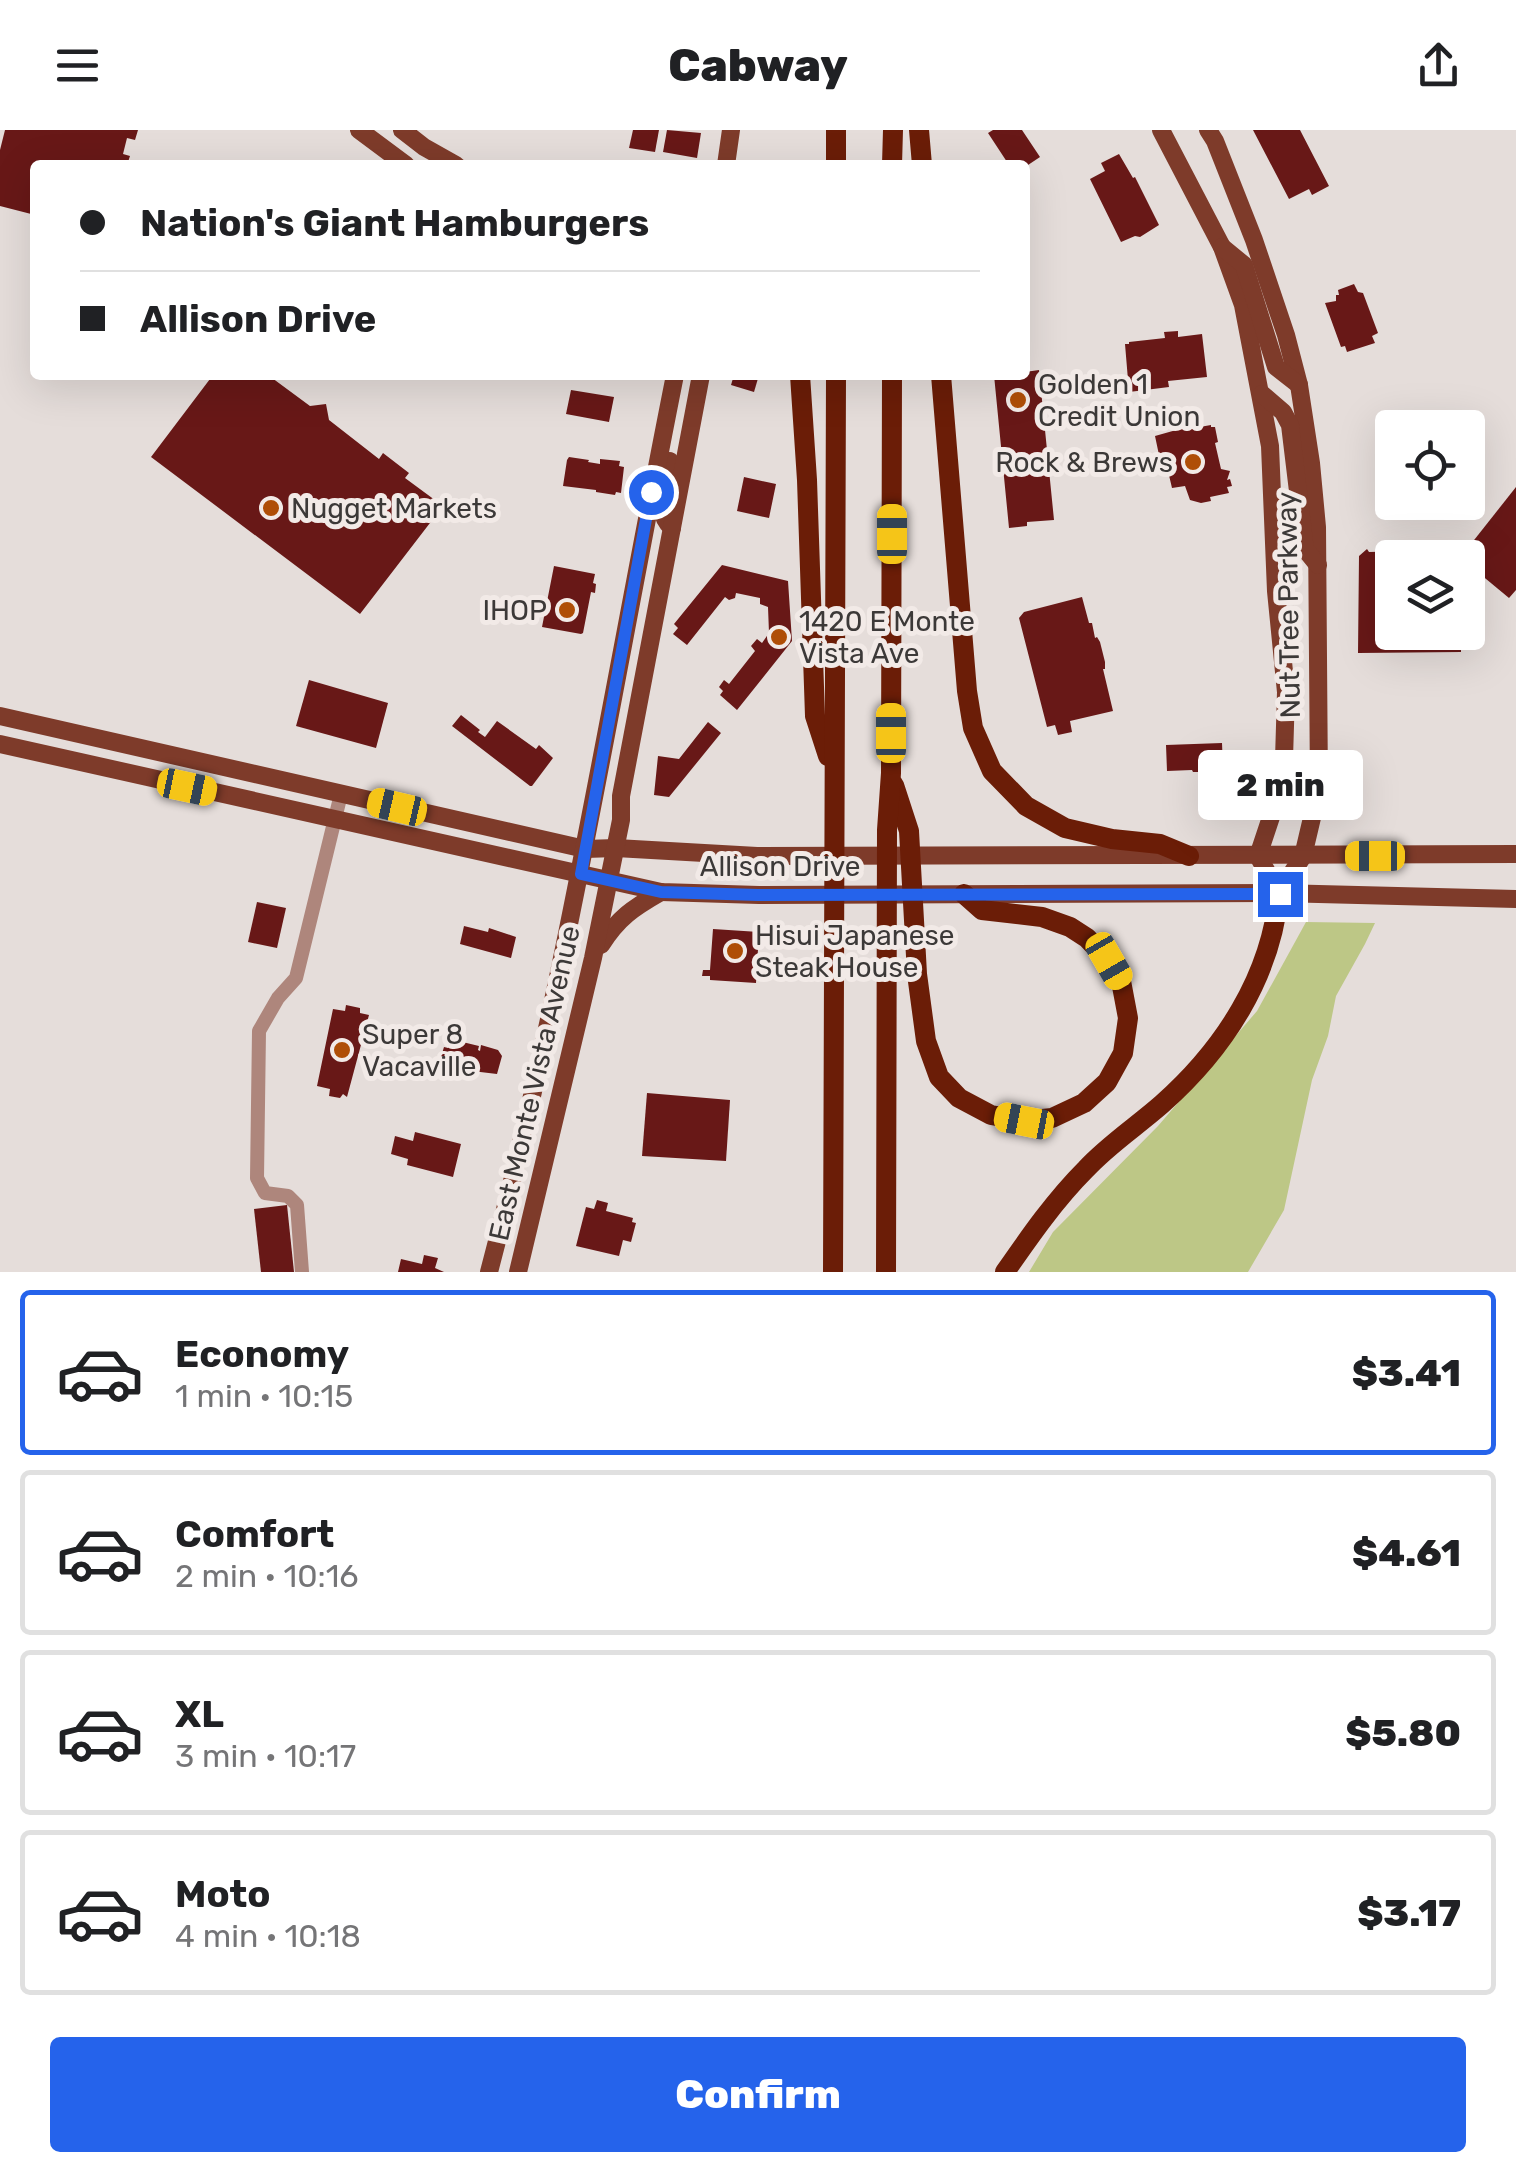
<!DOCTYPE html>
<html lang="en">
<head>
<meta charset="utf-8">
<style>
	body { margin:0; font-family:Rubik,sans-serif; background:#f2f2f2; color:#202124; height:100vh; display:flex; flex-direction:column; font-size:38px; white-space:nowrap }
	* { box-sizing:border-box; margin:0 }
	p { font-size:32px; color:#757577 }
	.icon { flex:none; width:55px; height:55px; fill:none; stroke:currentColor; stroke-width:2; stroke-linecap:round; stroke-linejoin:round }
	.map { position:relative; height:1142px; overflow:hidden }
	.drawer { display:flex; flex-direction:column; background:#fff; flex:1 }
	.drawer>* { flex:none }
	.hud { position:absolute; left:30px; top:30px; width:1000px; height:220px; border-radius:10px; box-shadow:0 10px 40px #0002; display:grid; align-content:center; height:220px; padding:0 50px; background:#fff }
	.controls { position:absolute; left:1375px; top:280px; display:grid; gap:20px }
	.controls a { display:grid; place-items:center; width:110px; height:110px; border-radius:10px; background:#fff; box-shadow:0 10px 40px #0002; font-size:50px }
	.end { position:absolute; width:45px; height:45px; margin:-22px; border:12px solid #2563eb; background:#fff; box-shadow:0 0 0 5px #fff }
	.from { border-radius:50% }
	.bubble { position:absolute; height:70px; border-radius:10px; background:#fff; box-shadow:0 10px 40px #0002; font-size:32px; font-weight:800; line-height:70px; text-align:center }
	.car { position:absolute; width:30px; height:60px; margin:-30px -15px; border-radius:12px; box-shadow:0 0 8px 2px #0007; background:linear-gradient(#f5c518 24%,#345 0 40%,#f5c518 0 76%,#345 0 86%,#f5c518 0) }
	.hud b { display:flex; align-items:center; gap:35px; height:95px; font-size:38px }
	.hud b+b { border-top:2px solid #e0e0e0 }
	.hud i { width:25px; height:25px; background:#202124 }
	ul { padding:18px 0 0; list-style:none }
	li { display:flex; align-items:center; gap:30px; height:165px; margin:0 20px 15px; padding:0 30px; border:5px solid #e0e0e0; border-radius:10px }
	li div { flex:1 }
	li b { display:block; font-size:38px }
	li em { font-style:normal; font-weight:800 }
	li.on { border-color:#2563eb }
	li>.icon { width:90px; height:90px; stroke-width:1.5 }
	.primary-button { display:flex; gap:20px; margin-top:auto; padding:20px 50px }
	.primary-button a { flex:1; height:115px; border-radius:10px; background:#2563eb; color:#fff; font-size:40px; font-weight:800; line-height:115px; text-align:center }
	header { display:flex; justify-content:space-between; align-items:center; height:130px; padding:0 50px; background:#fff; font-size:45px; font-weight:800 }
	.map>svg:first-child { display:block }
	.green { fill:#bdc786 }
	.building { fill:#681817 }
	.lines { fill:none; stroke-linecap:round; stroke-linejoin:round }
	.minor { stroke:#ae867c; stroke-width:14 }
	.major { stroke:#7e3b2a; stroke-width:18 }
	.highway { stroke:#6b1d07; stroke-width:20 }
	.route { stroke:#2563eb; stroke-width:12 }
	.poi-dot { fill:#af4e07; stroke:#f2eae7; stroke-width:4 }
	.labels { text-anchor:middle; stroke-width:10; stroke-linejoin:round; paint-order:stroke }
	.poi-label { font-size:28px; fill:#3c3938; stroke:#f2eae7; text-anchor:start }
	.street-label { font-size:28px; fill:#3c3938; stroke:#f2eae7 }
</style>
</head>
<body>
<header><svg class="icon" aria-label="menu" viewBox="0 0 24 24"><path d="M4 6h16M4 12h16M4 18h16"/></svg>Cabway<svg class="icon" aria-label="share" viewBox="0 0 24 24"><path d="M12 15V3M7 8l5-5 5 5M5 13v7h14v-7"/></svg></header>
<div class="map">
<svg width="1516" height="1142" viewBox="0 0 1516 1142">
	<rect width="100%" height="100%" fill="#e5ddda"/>
	<!-- green -->
	<path class="green" d="M1306,792l69,1 -10,21 -29,52 -8,40 -16,44 -28,130 -36,62h-219l24,-40 105,-106 99,-115z"/>
	<!-- building -->
	<g class="building">
		<path d="M5,0h133l-3,10 -8,-2 -4,16 7,2 -3,9h-92v50l-35,-9v-56z"/>
		<path d="M633,0h26l-4,22 -26,-4z"/>
		<path d="M667,0l34,3 -4,25 -34,-6z"/>
		<path d="M993,0h29l18,27 -15,10v-2h-16l-21,-32z"/>
		<path d="M1253,0h47l29,56 -17,9 -3,-6 -20,10z"/>
		<path d="M1119,24l14,24 2,-1 24,48 -19,12 -5,-1 -14,6 -31,-63 15,-8 -4,-8z"/>
		<path d="M1354,154l4,8 5,1 15,40 -6,3 3,7 -28,9 -2,-6 -4,1 -16,-44 11,-2v-6h3l-1,-5z"/>
		<path d="M1178,201v6l24,-3 5,43 -39,4 1,6 -40,5 -4,-48h4v-2l36,-4 -1,-6z"/>
		<path d="M1039,240l15,150 -27,2v4l-18,2 -15,-153h31v-3z"/>
		<path d="M213,245h55l42,31 16,-2 3,16 50,39 4,-6 26,20 -4,5 38,28 -83,108 -209,-157z"/>
		<path d="M734,245h25l-5,17 -23,-7z"/>
		<path d="M571,260l43,7 -5,25 -43,-8z"/>
		<path d="M1194,295v3l17,-3v2h4l3,15 -3,1 6,26 9,2 -3,9 3,-1 2,7 -5,1 2,6 -19,4 1,4 -10,2 -11,-3 -5,-14 -13,2 -8,-34 -5,1 -4,-19z"/>
		<path d="M569,327l20,3 -1,2 12,2v-5l20,2 -1,5 5,1 -3,26 -5,-1 -1,3 -19,-3v-2l-33,-4 4,-26z"/>
		<path d="M744,347l32,7 -7,34 -32,-7z"/>
		<path d="M1516,357v103l-7,8 -41,-34 -1,-15z"/>
		<path d="M1367,419l2,3 84,-2 13,8h-74v74h69v20l-103,1 1,-97z"/>
		<path d="M722,435l66,16 4,60 -55,69 -17,-15 3,-4 -4,-4 5,-7 5,4 26,-33 -4,-5 6,-7 5,4 7,-10 -1,-26 -8,-3v-6l-24,-5 -1,5 -6,2 -4,-3 -38,48 -14,-11 5,-6 -4,-4z"/>
		<path d="M554,436l41,8 -2,9 3,1 -1,9 -4,-1 -8,41 -2,1 -39,-7z"/>
		<path d="M1082,467l7,26h3l3,15 2,-1 3,5 5,20v7h-2l10,42 -43,10 2,11 -14,3 -3,-10 -8,2 -28,-109 5,-6z"/>
		<path d="M309,550l79,23 -12,45 -80,-22z"/>
		<path d="M461,585l19,15 -2,2 7,5 12,-16 39,28 3,-4 14,13 -21,28h-2l-78,-60z"/>
		<path d="M708,592l13,11 -52,64 -15,-2 4,-39 21,3z"/>
		<path d="M1222,613l1,25 -22,1v3h-8l-1,-2 -25,1 -1,-26z"/>
		<path d="M257,772l29,6 -9,40 -29,-6z"/>
		<path d="M464,796l24,6 1,-4 27,9 -5,21 -51,-14z"/>
		<path d="M713,799l46,3 -3,51 -46,-3v-4h-8l1,-6h7z"/>
		<path d="M346,875l14,3v5l9,2 -22,82 -4,-3 -3,4 -11,-2 1,-7 -13,-3 16,-77 12,2z"/>
		<path d="M450,909l29,7 -1,4 2,1 1,-6 17,5 4,6 -5,18 -25,-3 -2,4h-9l-16,-6v-8l-5,-1 4,-13 4,1z"/>
		<path d="M647,963l83,7 -4,61 -84,-5z"/>
		<path d="M415,1002l46,12 -8,33 -46,-12 1,-6 -17,-5 4,-18 18,5z"/>
		<path d="M597,1070l11,3 -2,8 27,7 -1,4 4,1 -5,19 -8,-2 -4,16 -43,-10 10,-39 8,2z"/>
		<path d="M287,1075l7,67h-33l-7,-63z"/>
		<path d="M424,1125l14,3 -3,10 9,4h-46l3,-13 21,5z"/>
	</g>
	<g class="lines">
		<!-- minor -->
		<path class="minor" d="M302,1142l-5,-67 -9,-9 -23,-3 -8,-15 2,-147 19,-33 18,-20 45,-184"/>
		<!-- major -->
		<g class="major">
			<path d="M359,0l47,35"/>
			<path d="M402,0l22,17 32,18"/>
			<path d="M1161,0l61,117 21,58 27,141 6,145 10,101 -2,67 -13,58 -13,39 21,37"/>
			<path d="M1208,0l7,11 39,99 32,95 13,50 12,78 6,64 2,261 -16,68 -24,37"/>
			<path d="M726,35l5,-35"/>
			<path d="M1222,117l22,18 32,102 23,18"/>
			<path d="M1262,264l21,18 7,13 15,124 13,16"/>
			<path d="M670,331c-5,22 -17,50 2,67"/>
			<path d="M0,586l585,133 31,-1 141,8 759,-2"/>
			<path d="M0,614l661,148 98,3 520,-2 237,6"/>
			<path d="M601,815c17,-27 32,-37 60,-53"/>
			<path d="M489,1142c78,-296 126,-597 186,-897"/>
			<path d="M518,1142l75,-314 28,-138v-24l80,-421"/>
		</g>
		<!-- highway -->
		<g class="highway">
			<path d="M919,0l3,35"/>
			<path d="M836,35v-35"/>
			<path d="M892,35l1,-35"/>
			<path d="M800,245l7,105 8,236 13,40"/>
			<path d="M941,245l26,316 6,37 19,43 34,35 39,22 47,11 48,5 29,12"/>
			<path d="M894,655l15,46 8,143 9,67 13,36 20,21 32,17 33,6 28,-3 32,-15 23,-21 16,-29 5,-35 -7,-37 -12,-20 -22,-23 -17,-11 -28,-10 -60,-7 -18,-16"/>
			<path d="M833,1142l3,-897"/>
			<path d="M886,1142l1,-442 4,-57 1,-398"/>
			<path d="M1005,1142c25,-36 50,-72 81,-103 22,-24 51,-43 76,-65 62,-55 109,-127 117,-211"/>
		</g>
	</g>
	<g class="lines">
		<!-- route -->
		<path class="route" d="M651,362l-70,382 80,18 97,3 522,-1"/>
	</g>
	<!-- markers -->
	<g class="poi-dot">
		<circle cx="1018" cy="270" r="10"/>
		<circle cx="1193" cy="332" r="10"/>
		<circle cx="271" cy="378" r="10"/>
		<circle cx="567" cy="480" r="10"/>
		<circle cx="779" cy="507" r="10"/>
		<circle cx="735" cy="821" r="10"/>
		<circle cx="342" cy="920" r="10"/>
	</g>
	<g class="labels">
		<!-- poi labels -->
		<g class="poi-label">
			<text x="1038" y="264">Golden 1<tspan x="1038" dy="32">Credit Union</tspan></text>
			<text x="1173" y="342" text-anchor="end">Rock &amp; Brews</text>
			<text x="291" y="388">Nugget Markets</text>
			<text x="547" y="490" text-anchor="end">IHOP</text>
			<text x="799" y="501">1420 E Monte<tspan x="799" dy="32">Vista Ave</tspan></text>
			<text x="755" y="815">Hisui Japanese<tspan x="755" dy="32">Steak House</tspan></text>
			<text x="362" y="914">Super 8<tspan x="362" dy="32">Vacaville</tspan></text>
		</g>
		<!-- street labels -->
		<g class="street-label">
			<text transform="translate(1288 475) rotate(-91)" y="10">Nut Tree Parkway</text>
			<text x="780" y="746">Allison Drive</text>
			<text transform="translate(534 953) rotate(-77)" y="10">East Monte Vista Avenue</text>
		</g>
	</g>
</svg>
<div class="controls">
<a><svg class="icon" aria-label="locate" viewBox="0 0 24 24"><circle cx="12" cy="12" r="6"/><path d="M12 2v4M12 18v4M2 12h4M18 12h4"/></svg></a>
<a><svg class="icon" aria-label="layers" viewBox="0 0 24 24"><path d="M12 4l9 5-9 5-9-5zM3 14l9 5 9-5"/></svg></a>
</div>
<i class="end from" style="left:651px;top:362px"></i>
<i class="end" style="left:1280px;top:764px"></i>
<div class="bubble" style="left:1198px;top:620px;width:165px">2 min</div>
<i class="car" style="left:892px;top:404px;rotate:0deg"></i>
<i class="car" style="left:891px;top:603px;rotate:0deg"></i>
<i class="car" style="left:187px;top:657px;rotate:102deg"></i>
<i class="car" style="left:397px;top:677px;rotate:283deg"></i>
<i class="car" style="left:1375px;top:726px;rotate:270deg"></i>
<i class="car" style="left:1109px;top:831px;rotate:150deg"></i>
<i class="car" style="left:1024px;top:991px;rotate:281deg"></i>
<div class="hud">
<b><i class="from"></i>Nation's Giant Hamburgers</b>
<b><i></i>Allison Drive</b>
</div>
</div>
<section class="drawer">
<ul>
<li class="on"><svg class="icon" aria-label="car" viewBox="0 0 24 24"><path d="M5 17H2v-5l4-1 3-4h7l3 4 3 1v5h-3M9 17h6M6 11h13"/><circle cx="7" cy="17" r="2"/><circle cx="17" cy="17" r="2"/></svg><div><b>Economy</b><p>1 min · 10:15</p></div><em>$3.41</em></li>
<li><svg class="icon" aria-label="car" viewBox="0 0 24 24"><path d="M5 17H2v-5l4-1 3-4h7l3 4 3 1v5h-3M9 17h6M6 11h13"/><circle cx="7" cy="17" r="2"/><circle cx="17" cy="17" r="2"/></svg><div><b>Comfort</b><p>2 min · 10:16</p></div><em>$4.61</em></li>
<li><svg class="icon" aria-label="car" viewBox="0 0 24 24"><path d="M5 17H2v-5l4-1 3-4h7l3 4 3 1v5h-3M9 17h6M6 11h13"/><circle cx="7" cy="17" r="2"/><circle cx="17" cy="17" r="2"/></svg><div><b>XL</b><p>3 min · 10:17</p></div><em>$5.80</em></li>
<li><svg class="icon" aria-label="car" viewBox="0 0 24 24"><path d="M5 17H2v-5l4-1 3-4h7l3 4 3 1v5h-3M9 17h6M6 11h13"/><circle cx="7" cy="17" r="2"/><circle cx="17" cy="17" r="2"/></svg><div><b>Moto</b><p>4 min · 10:18</p></div><em>$3.17</em></li>
</ul>
<div class="primary-button"><a>Confirm</a></div>
</section>
</body>
</html>
